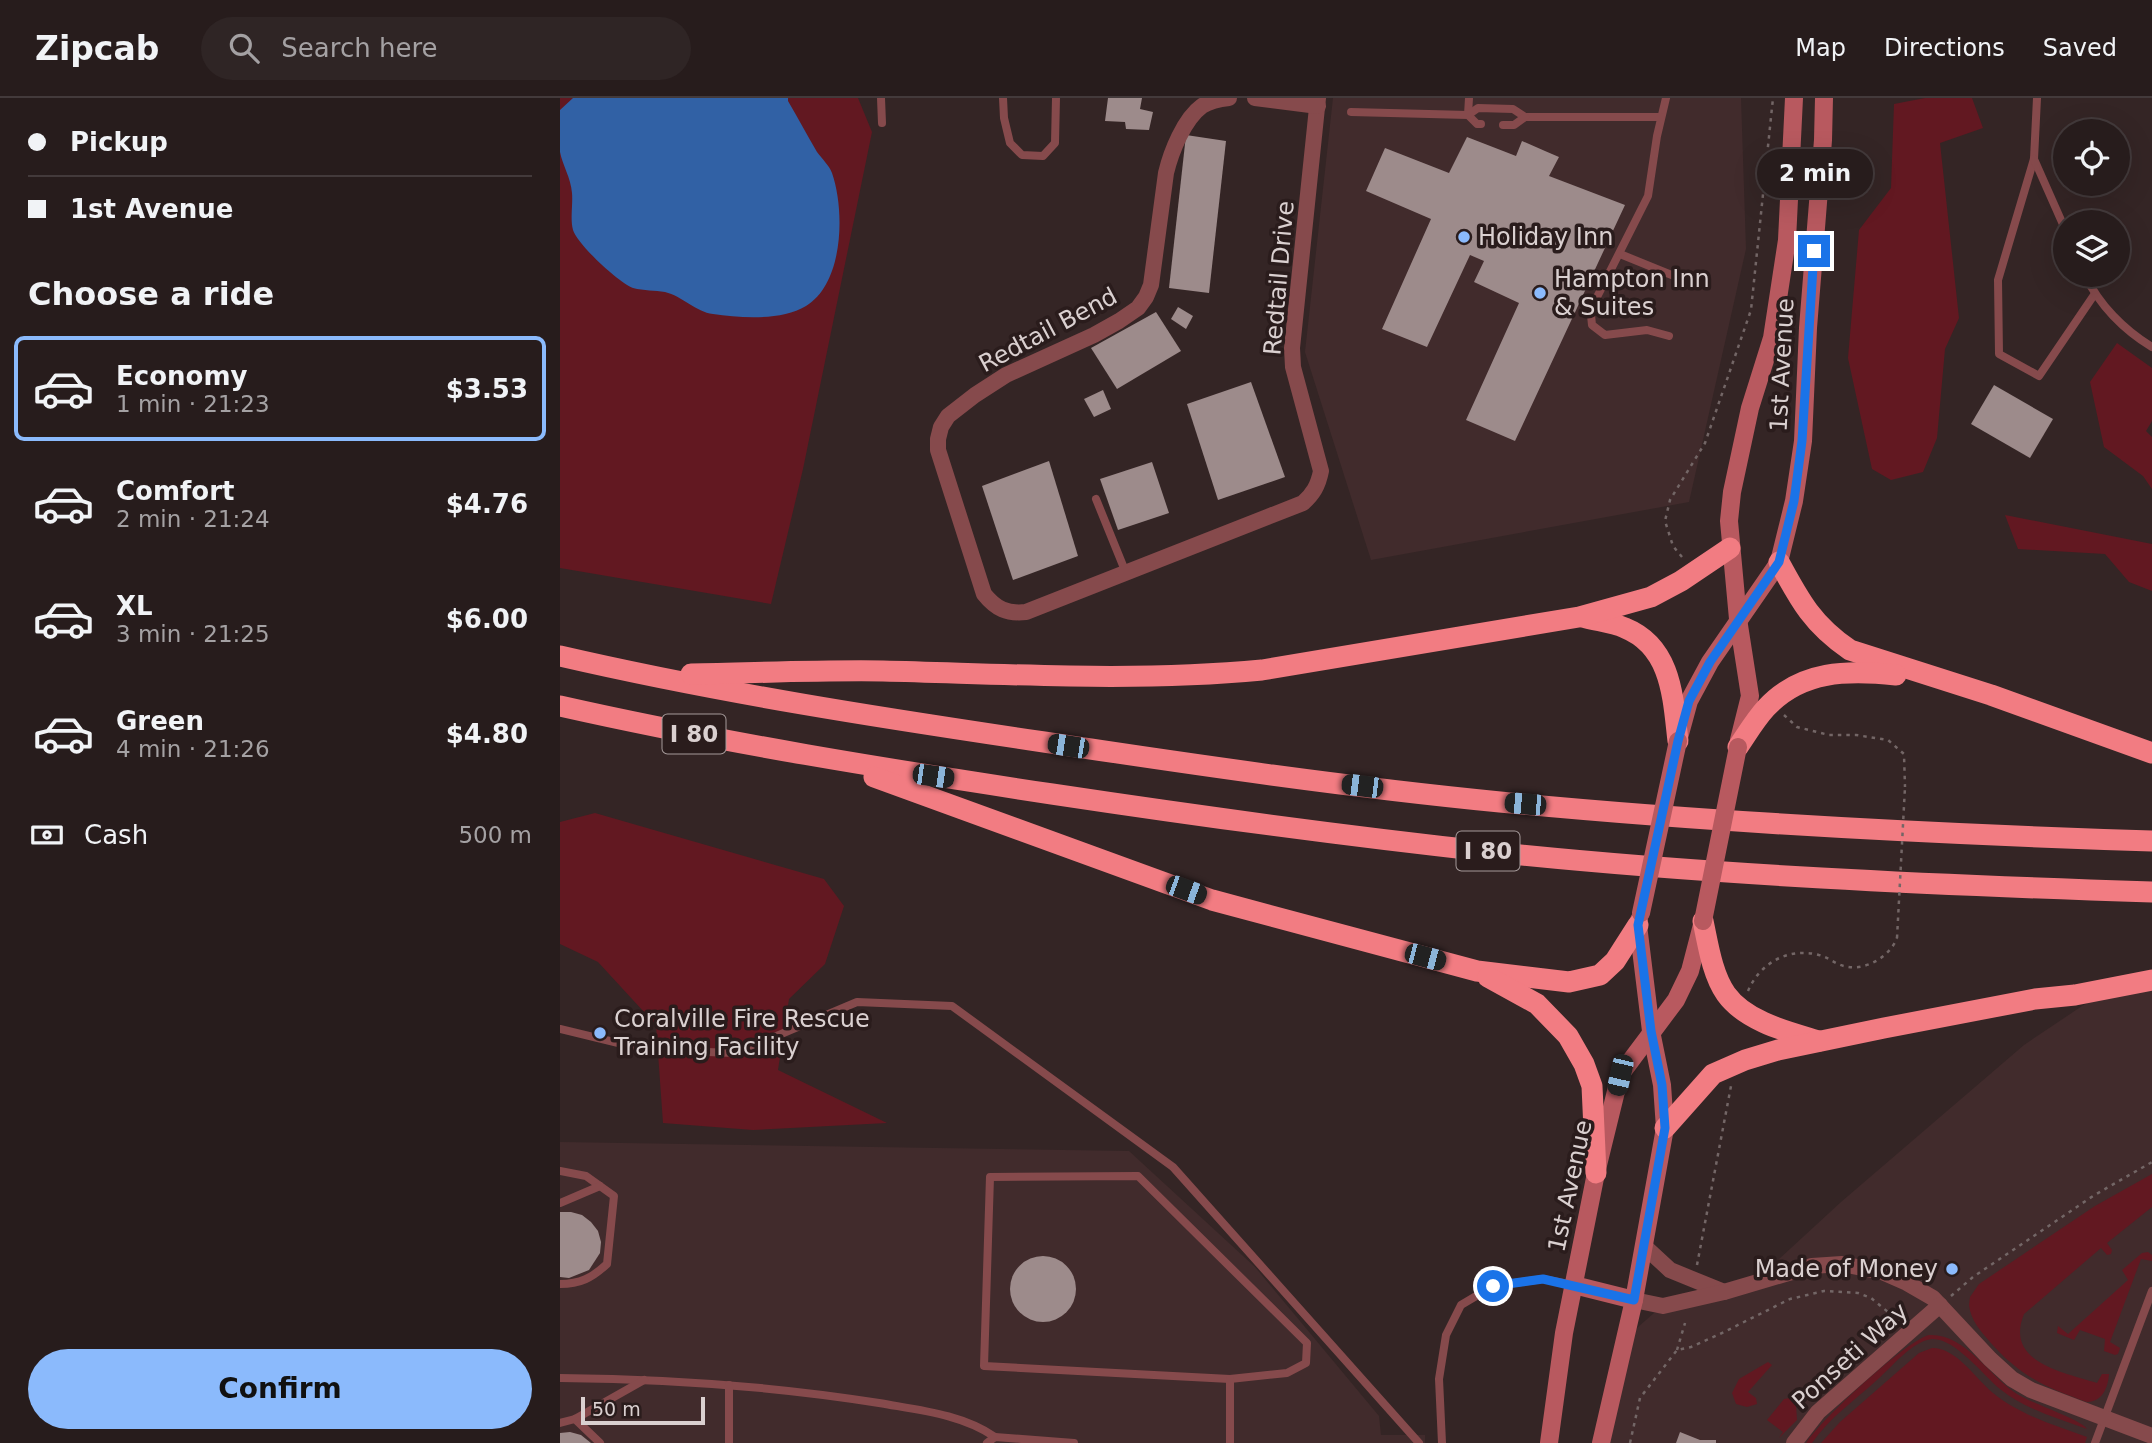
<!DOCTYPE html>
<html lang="en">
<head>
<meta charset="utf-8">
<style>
	body { margin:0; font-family:"DejaVu Sans",sans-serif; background:#2f2525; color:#f1f3f6; height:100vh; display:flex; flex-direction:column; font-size:26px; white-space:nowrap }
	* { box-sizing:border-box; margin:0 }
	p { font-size:23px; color:#a4a1a3 }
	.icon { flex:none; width:38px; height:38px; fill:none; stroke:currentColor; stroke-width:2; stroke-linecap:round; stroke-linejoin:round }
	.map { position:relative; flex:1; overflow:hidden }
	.drawer { display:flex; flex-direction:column; background:#271c1c; width:560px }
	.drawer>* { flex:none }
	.hud { display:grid; align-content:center; height:154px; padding:0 28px; background:#271c1c }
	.buttons { position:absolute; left:1493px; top:21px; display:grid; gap:14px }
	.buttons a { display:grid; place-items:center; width:77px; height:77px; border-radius:50%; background:#271c1c; box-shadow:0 7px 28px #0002,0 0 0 2px #433a3b; font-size:35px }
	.scale { position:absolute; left:21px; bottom:18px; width:124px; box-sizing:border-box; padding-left:7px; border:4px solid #dad0d0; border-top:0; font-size:19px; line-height:24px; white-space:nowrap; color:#dad0d0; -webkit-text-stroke:5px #2a1c1c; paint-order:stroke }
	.end { position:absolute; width:32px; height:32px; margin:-16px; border:9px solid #1a73e8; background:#fff; box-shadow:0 0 0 4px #fff }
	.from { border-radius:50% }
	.bubble { position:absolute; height:49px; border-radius:24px; background:#271c1c; box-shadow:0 7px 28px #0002,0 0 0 2px #433a3b; font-size:23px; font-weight:800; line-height:49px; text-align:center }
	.car { position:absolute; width:21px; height:42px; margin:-21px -10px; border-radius:9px; box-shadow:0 0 5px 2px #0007; background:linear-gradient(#222 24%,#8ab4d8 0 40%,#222 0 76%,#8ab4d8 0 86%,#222 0) }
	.hud b { display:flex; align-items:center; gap:24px; height:66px; font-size:26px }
	.hud b+b { border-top:2px solid #433a3b }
	.hud i { width:18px; height:18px; background:#f1f3f6 }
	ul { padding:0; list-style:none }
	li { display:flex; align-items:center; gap:21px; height:105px; margin:0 14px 10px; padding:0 14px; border:4px solid transparent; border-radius:10px }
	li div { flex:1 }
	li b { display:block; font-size:26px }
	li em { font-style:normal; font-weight:800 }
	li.selected { border-color:#8bbafc }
	li>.icon { width:63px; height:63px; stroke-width:1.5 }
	h2 { padding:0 28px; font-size:32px; line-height:84px }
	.pay { display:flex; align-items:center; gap:18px; height:77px; padding:0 28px; font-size:26px }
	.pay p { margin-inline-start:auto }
	.primary-button { display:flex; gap:14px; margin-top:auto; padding:14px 28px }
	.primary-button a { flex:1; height:80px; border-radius:42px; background:#8bbafc; color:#111; font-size:28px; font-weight:800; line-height:80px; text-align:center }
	header { display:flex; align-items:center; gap:42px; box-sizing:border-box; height:98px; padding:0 35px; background:#271c1c; border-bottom:2px solid #433a3b }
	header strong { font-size:33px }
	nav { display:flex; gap:38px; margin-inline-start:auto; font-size:24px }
	.search { width:490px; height:63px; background:#2f2525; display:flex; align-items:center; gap:18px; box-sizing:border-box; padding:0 24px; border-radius:38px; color:#a4a1a3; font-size:26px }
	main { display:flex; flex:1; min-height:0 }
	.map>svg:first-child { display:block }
	.built { fill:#412b2c }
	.green { fill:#621821 }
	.water { fill:#3161a5 }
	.building { fill:#9d8b8b }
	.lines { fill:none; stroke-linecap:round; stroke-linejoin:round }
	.path { stroke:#736666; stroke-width:2.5; stroke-dasharray:3.5 5; stroke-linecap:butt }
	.lane { stroke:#864a4c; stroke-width:8 }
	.street { stroke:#864a4c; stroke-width:16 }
	.secondary { stroke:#b8595f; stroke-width:18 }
	.highway { stroke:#f27c82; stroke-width:21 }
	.path-bridge { stroke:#736666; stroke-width:2.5; stroke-dasharray:3.5 5; stroke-linecap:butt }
	.secondary-bridge { stroke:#b8595f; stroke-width:18 }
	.route { stroke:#1a73e8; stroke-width:9 }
	.poi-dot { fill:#8bbafc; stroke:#2a1c1c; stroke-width:2.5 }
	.labels { text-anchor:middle; stroke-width:7; stroke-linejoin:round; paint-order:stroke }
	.shield { fill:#2a1c1c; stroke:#a59a9a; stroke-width:2 }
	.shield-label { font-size:23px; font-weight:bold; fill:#dad0d0 }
	.poi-label { font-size:24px; fill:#dad0d0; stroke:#2a1c1c; text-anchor:start }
	.street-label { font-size:24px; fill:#dad0d0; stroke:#2a1c1c }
</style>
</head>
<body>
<header>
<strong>Zipcab</strong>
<div class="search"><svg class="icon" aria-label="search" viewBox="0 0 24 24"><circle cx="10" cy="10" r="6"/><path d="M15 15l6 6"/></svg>Search here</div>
<nav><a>Map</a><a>Directions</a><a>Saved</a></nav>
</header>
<main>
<section class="drawer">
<div class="hud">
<b><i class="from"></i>Pickup</b>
<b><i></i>1st Avenue</b>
</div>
<h2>Choose a ride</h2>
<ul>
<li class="selected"><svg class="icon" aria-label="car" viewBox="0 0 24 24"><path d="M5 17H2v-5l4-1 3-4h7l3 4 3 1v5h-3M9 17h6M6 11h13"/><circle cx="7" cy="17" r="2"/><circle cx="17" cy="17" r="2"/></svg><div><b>Economy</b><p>1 min · 21:23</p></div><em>$3.53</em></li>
<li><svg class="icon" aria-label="car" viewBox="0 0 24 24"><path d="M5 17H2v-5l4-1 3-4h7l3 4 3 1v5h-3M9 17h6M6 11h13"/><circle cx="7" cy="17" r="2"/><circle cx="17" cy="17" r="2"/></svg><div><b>Comfort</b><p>2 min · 21:24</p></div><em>$4.76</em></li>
<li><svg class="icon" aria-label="car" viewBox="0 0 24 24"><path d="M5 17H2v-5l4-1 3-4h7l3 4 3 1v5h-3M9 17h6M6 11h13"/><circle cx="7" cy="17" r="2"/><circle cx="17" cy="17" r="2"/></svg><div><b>XL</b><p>3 min · 21:25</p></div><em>$6.00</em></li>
<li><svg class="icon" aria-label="car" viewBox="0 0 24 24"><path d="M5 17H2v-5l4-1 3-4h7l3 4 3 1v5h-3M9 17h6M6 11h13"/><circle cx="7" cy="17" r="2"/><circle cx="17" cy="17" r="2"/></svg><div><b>Green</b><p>4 min · 21:26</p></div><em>$4.80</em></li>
</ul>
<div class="pay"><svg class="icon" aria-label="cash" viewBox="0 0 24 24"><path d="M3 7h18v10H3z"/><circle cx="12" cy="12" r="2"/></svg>Cash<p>500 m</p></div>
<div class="primary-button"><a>Confirm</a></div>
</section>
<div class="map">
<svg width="1592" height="1345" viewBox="0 0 1592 1345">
	<rect width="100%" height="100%" fill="#342525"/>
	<!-- built -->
	<g class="built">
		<path d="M773,0h408l5,151 -57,253 -318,58 -66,-208z"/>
		<path d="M1592,873v472h-549l26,-103 9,-13 16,-14 51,-14 60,-27 76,-70 183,-157 58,-39 53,-29z"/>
		<path d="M0,1044l569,9 126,116 124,149 2,19h44v8h-865z"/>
	</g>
	<!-- green -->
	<g class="green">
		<path d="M0,0h298l14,34 -69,337 -32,135 -211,-36z"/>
		<path d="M1365,0h47l11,30 -43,15 19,175 -14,31 -8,89 -14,34 -32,8 -19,-11 -24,-111 11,-128 32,-42 3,-84z"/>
		<path d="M1557,245l35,25v53l-6,10 6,6v52l-9,-13 -39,-29 -14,-65z"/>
		<path d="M1445,417l147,29v47l-23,-9 -24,-28 -87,-5z"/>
		<path d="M35,715l229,66 20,27 -19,58 -36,35 -11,71 109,53 -134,7 -90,-7 -7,-98 -58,-63 -38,-18v-122z"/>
		<path d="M1592,1076v33l-45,36 5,7 -1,4 -4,1 -6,-7 -77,66c-20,49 40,58 73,69l5,-9h7c-1,14 -7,28 -22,28 -42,-15 -67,-26 -97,-60 -10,-12 -19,-21 -21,-37l1,-8 9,-13 116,-78z"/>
		<path d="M1588,1154l4,3v6l-11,-2 -31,83 10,6 -2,6 -3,1 -11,-4 1,-12 -25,-9 -6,10 -17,-7 1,-7 10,8 60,-54 -6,-10 20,-17z"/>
		<path d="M1369,1237c35,-2 59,39 85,57 15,11 67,27 73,37 -31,-11 -62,-20 -87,-40 -17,-14 -45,-51 -68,-50 -20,2 -40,28 -55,41 -22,20 -48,38 -65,63h-6c15,-23 98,-101 123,-108z"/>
		<path d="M1372,1250c25,0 43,30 61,45 27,22 61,32 94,44l-2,6h-264l19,-21 79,-69z"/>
		<path d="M1208,1264l4,3 -24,27 8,6 1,6 -10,3 -11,-3 -4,-11 7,-14z"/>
		<path d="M1230,1300l6,7 1,15 -18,18 4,-6 -16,-12 17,-21z"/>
	</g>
	<!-- water -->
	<path class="water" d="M13,0h215v3c10,17 19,34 29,51 5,7 12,13 15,21 13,37 12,110 -26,133 -25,15 -65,12 -93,8 -17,-2 -31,-18 -48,-22 -10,-2 -21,-1 -32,-4 -14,-5 -56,-44 -60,-58 -3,-11 0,-26 -1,-37 -1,-15 -10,-29 -12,-41 0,-13 0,-28 0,-42z"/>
	<!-- building -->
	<g class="building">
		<path d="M548,0h34l-2,11 13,3 -4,18 -23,-1 -1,-7 -20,-1z"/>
		<path d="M626,37l40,6 -17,152 -40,-5z"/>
		<path d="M907,39l49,19 6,-15 23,10 14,6 -10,19 76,29 -110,236 -49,-21 53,-117 -45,-21 10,-21 -14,-6 -43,92 -45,-18 49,-110 -65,-28 19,-43 64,25z"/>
		<path d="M618,209l15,9 -7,13 -15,-10z"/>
		<path d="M596,214l25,39 -64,38 -26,-41z"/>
		<path d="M691,284l34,95 -67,23 -31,-96z"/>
		<path d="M1434,287l59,34 -23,39 -59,-34z"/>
		<path d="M543,292l8,19 -17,8 -10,-18z"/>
		<path d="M489,363l29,95 -65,24 -31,-94z"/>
		<path d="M592,364l17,51 -51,17 -18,-51z"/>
		<path d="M0,1114h11l11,3 9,7 7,9 3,11 -1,11 -11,17 -20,8 -9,-1z"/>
		<circle cx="483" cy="1191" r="33"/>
		<path d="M10,1334l11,3 10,8h-31v-10z"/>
		<path d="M1120,1334l20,8h16v3h-40z"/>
	</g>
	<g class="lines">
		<!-- path -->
		<g class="path">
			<path d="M1122,459l-9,-11 -8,-25 5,-21 35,-57 46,-133 22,-212"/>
			<path d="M1224,617l13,12 32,8h27l32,5 16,14 1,33"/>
			<path d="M1188,893c12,-28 40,-44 71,-36 9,2 16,9 25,11 20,6 46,-9 53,-28"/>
			<path d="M1137,1167l34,-179"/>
			<path d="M1391,1198l22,-19 120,-81 59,-34"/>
			<path d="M1117,1252l8,-27"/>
			<path d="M1070,1345l10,-45 37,-48 14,-3 31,-14 68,-34 34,-8 34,2 13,5 28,23"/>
		</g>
		<!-- lane -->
		<g class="lane">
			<path d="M321,0l1,25"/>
			<path d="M443,0l1,20 6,25 12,12 21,1 12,-13 1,-45"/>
			<path d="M909,0l-1,17 9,9h4"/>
			<path d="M1106,0l-9,38 -9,60 -54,107 -3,12 1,10 13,10 42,-5 22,6"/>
			<path d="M1477,0l-3,61 -36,121 1,74 40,22 55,-81"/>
			<path d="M791,14l117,3 10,-7 35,1 12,8h136"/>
			<path d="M943,27h11l11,-8"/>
			<path d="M1474,61l31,70"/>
			<path d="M1060,156l59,24"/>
			<path d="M1525,177c14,30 39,55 67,72"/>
			<path d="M536,401l30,74"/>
			<path d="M0,931l87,21 89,3 121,-51 95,4 221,161 246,276"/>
			<path d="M0,1073l26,5 28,20 -7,68c-15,14 -27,20 -47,20"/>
			<path d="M578,1078l169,167 -1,20 -19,10 -57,6 -246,-13 6,-189z"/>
			<path d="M0,1105l40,-17"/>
			<path d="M0,1280c107,1 213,8 319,25 39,7 83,11 116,34"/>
			<path d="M670,1281v64"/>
			<path d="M15,1321l25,24"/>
			<path d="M0,1325l15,-4 69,-39"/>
			<path d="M169,1345v-58"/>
			<path d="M427,1345l8,-6 79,6"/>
			<path d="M882,1345l-3,-64 7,-44 15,-30 32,-19 50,-7 31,6"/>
			<path d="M1535,1345l57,-152"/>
		</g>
		<!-- street -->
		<g class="street">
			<path d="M669,0c-9,1 -19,3 -27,8 -18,13 -31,46 -36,67l-15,112 -5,12 -8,11 -19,13 -25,14 -88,40 -31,20 -27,21 -7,11 -3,12v11l46,144c12,15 23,20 42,18l277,-109c10,-9 15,-17 18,-32l-28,-104 -1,-19 26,-250"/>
			<path d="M695,0l63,8"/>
			<path d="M1084,1148l26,24 54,22"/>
			<path d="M1074,1202l29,6 61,-14 88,-26 30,-2 40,8 25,11 26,15 57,61 22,20 19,11 121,46"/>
			<path d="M1234,1345l24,-31 122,-107"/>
		</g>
		<!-- secondary -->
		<g class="secondary">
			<path d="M1120,636l9,-33 21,-39 69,-100 15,-61 9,-60 5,-113 15,-188 1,-42"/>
			<path d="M1179,642l11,-44 -12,-77 -9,-98 3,-29 18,-84 22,-70 15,-98 7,-142"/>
			<path d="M1014,1187l60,15"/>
			<path d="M989,1345l15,-110 32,-160 24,-98 56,-75 14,-29 13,-50"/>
			<path d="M1041,1345l33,-143 31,-172 -3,-43 -11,-54 -13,-106 1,-5"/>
		</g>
		<!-- highway -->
		<g class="highway">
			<path d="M1219,464c21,39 34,63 71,88l141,45 161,58"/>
			<path d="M1023,519c13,4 29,5 42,11 47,19 48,70 53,113"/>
			<path d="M0,558c160,37 322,62 484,86 152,23 303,45 456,60 217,21 434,32 652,39"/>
			<path d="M131,576c64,-1 128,-4 192,-3 127,3 253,11 379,-1l317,-53 72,-20 30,-16 49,-33"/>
			<path d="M0,608c164,37 327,63 492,88 146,22 293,42 440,58 219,23 440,33 660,40"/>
			<path d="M1178,649c9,-13 17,-27 28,-39 35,-38 82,-38 130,-33"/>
			<path d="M314,679l338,123 265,71 92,11 31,-7 15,-14 23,-36"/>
			<path d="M1143,823c5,23 9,53 23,73 20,28 63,38 93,47"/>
			<path d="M928,879l49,27 31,32 16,28 8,22 4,87"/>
			<path d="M1105,1030l48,-54 32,-14 33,-10 106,-22 151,-29 40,-4 77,-15"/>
		</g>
		<!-- path-bridge -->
		<path class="path-bridge" d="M1337,840l8,-151"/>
		<!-- secondary-bridge -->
		<g class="secondary-bridge">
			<path d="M1081,815l37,-172"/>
			<path d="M1143,823l35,-174"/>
		</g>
	</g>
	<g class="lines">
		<!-- route -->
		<path class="route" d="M933,1188l50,-7 91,21 31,-172 -3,-43 -11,-54 -13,-106 40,-184 11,-40 21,-39 69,-100 15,-61 8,-60 12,-190"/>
	</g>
	<!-- markers -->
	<g class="poi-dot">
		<circle cx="904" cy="139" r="7"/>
		<circle cx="980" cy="195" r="7"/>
		<circle cx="40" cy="935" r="7"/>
		<circle cx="1392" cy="1171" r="7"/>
	</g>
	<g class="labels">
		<!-- shield labels -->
		<g class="shield">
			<rect x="102.5" y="616.5" width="63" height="39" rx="5"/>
			<rect x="896.5" y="733.5" width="63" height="39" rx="5"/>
		</g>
		<g class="shield-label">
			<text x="134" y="644">I 80</text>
			<text x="928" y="761">I 80</text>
		</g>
		<!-- poi labels -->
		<g class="poi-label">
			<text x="918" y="147">Holiday Inn</text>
			<text x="994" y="189">Hampton Inn<tspan x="994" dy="28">&amp; Suites</tspan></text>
			<text x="54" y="929">Coralville Fire Rescue<tspan x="54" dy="28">Training Facility</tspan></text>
			<text x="1378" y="1179" text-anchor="end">Made of Money</text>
		</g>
		<!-- street labels -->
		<g class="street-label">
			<text transform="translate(719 180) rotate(-85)" y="8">Redtail Drive</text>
			<text transform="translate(488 232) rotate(-28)" y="8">Redtail Bend</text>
			<text transform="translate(1222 267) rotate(-87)" y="8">1st Avenue</text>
			<text transform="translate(1010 1088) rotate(-78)" y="8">1st Avenue</text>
			<text transform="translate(1290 1258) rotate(-42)" y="8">Ponseti Way</text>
		</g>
	</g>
</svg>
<div class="buttons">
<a><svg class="icon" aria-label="locate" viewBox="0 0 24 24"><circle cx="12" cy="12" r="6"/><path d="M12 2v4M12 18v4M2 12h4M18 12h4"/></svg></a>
<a><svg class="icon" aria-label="layers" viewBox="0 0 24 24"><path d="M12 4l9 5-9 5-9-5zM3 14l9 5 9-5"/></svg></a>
</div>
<div class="scale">50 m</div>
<i class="end from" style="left:933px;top:1188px"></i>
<i class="end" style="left:1254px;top:153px"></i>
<div class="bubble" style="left:1197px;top:51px;width:116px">2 min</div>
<i class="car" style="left:508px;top:648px;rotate:279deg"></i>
<i class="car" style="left:373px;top:678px;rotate:98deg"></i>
<i class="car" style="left:802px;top:688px;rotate:277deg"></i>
<i class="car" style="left:965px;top:706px;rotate:275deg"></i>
<i class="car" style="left:626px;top:792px;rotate:110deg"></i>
<i class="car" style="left:865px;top:859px;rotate:105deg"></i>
<i class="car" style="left:1060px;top:977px;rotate:193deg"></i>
</div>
</main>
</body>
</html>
